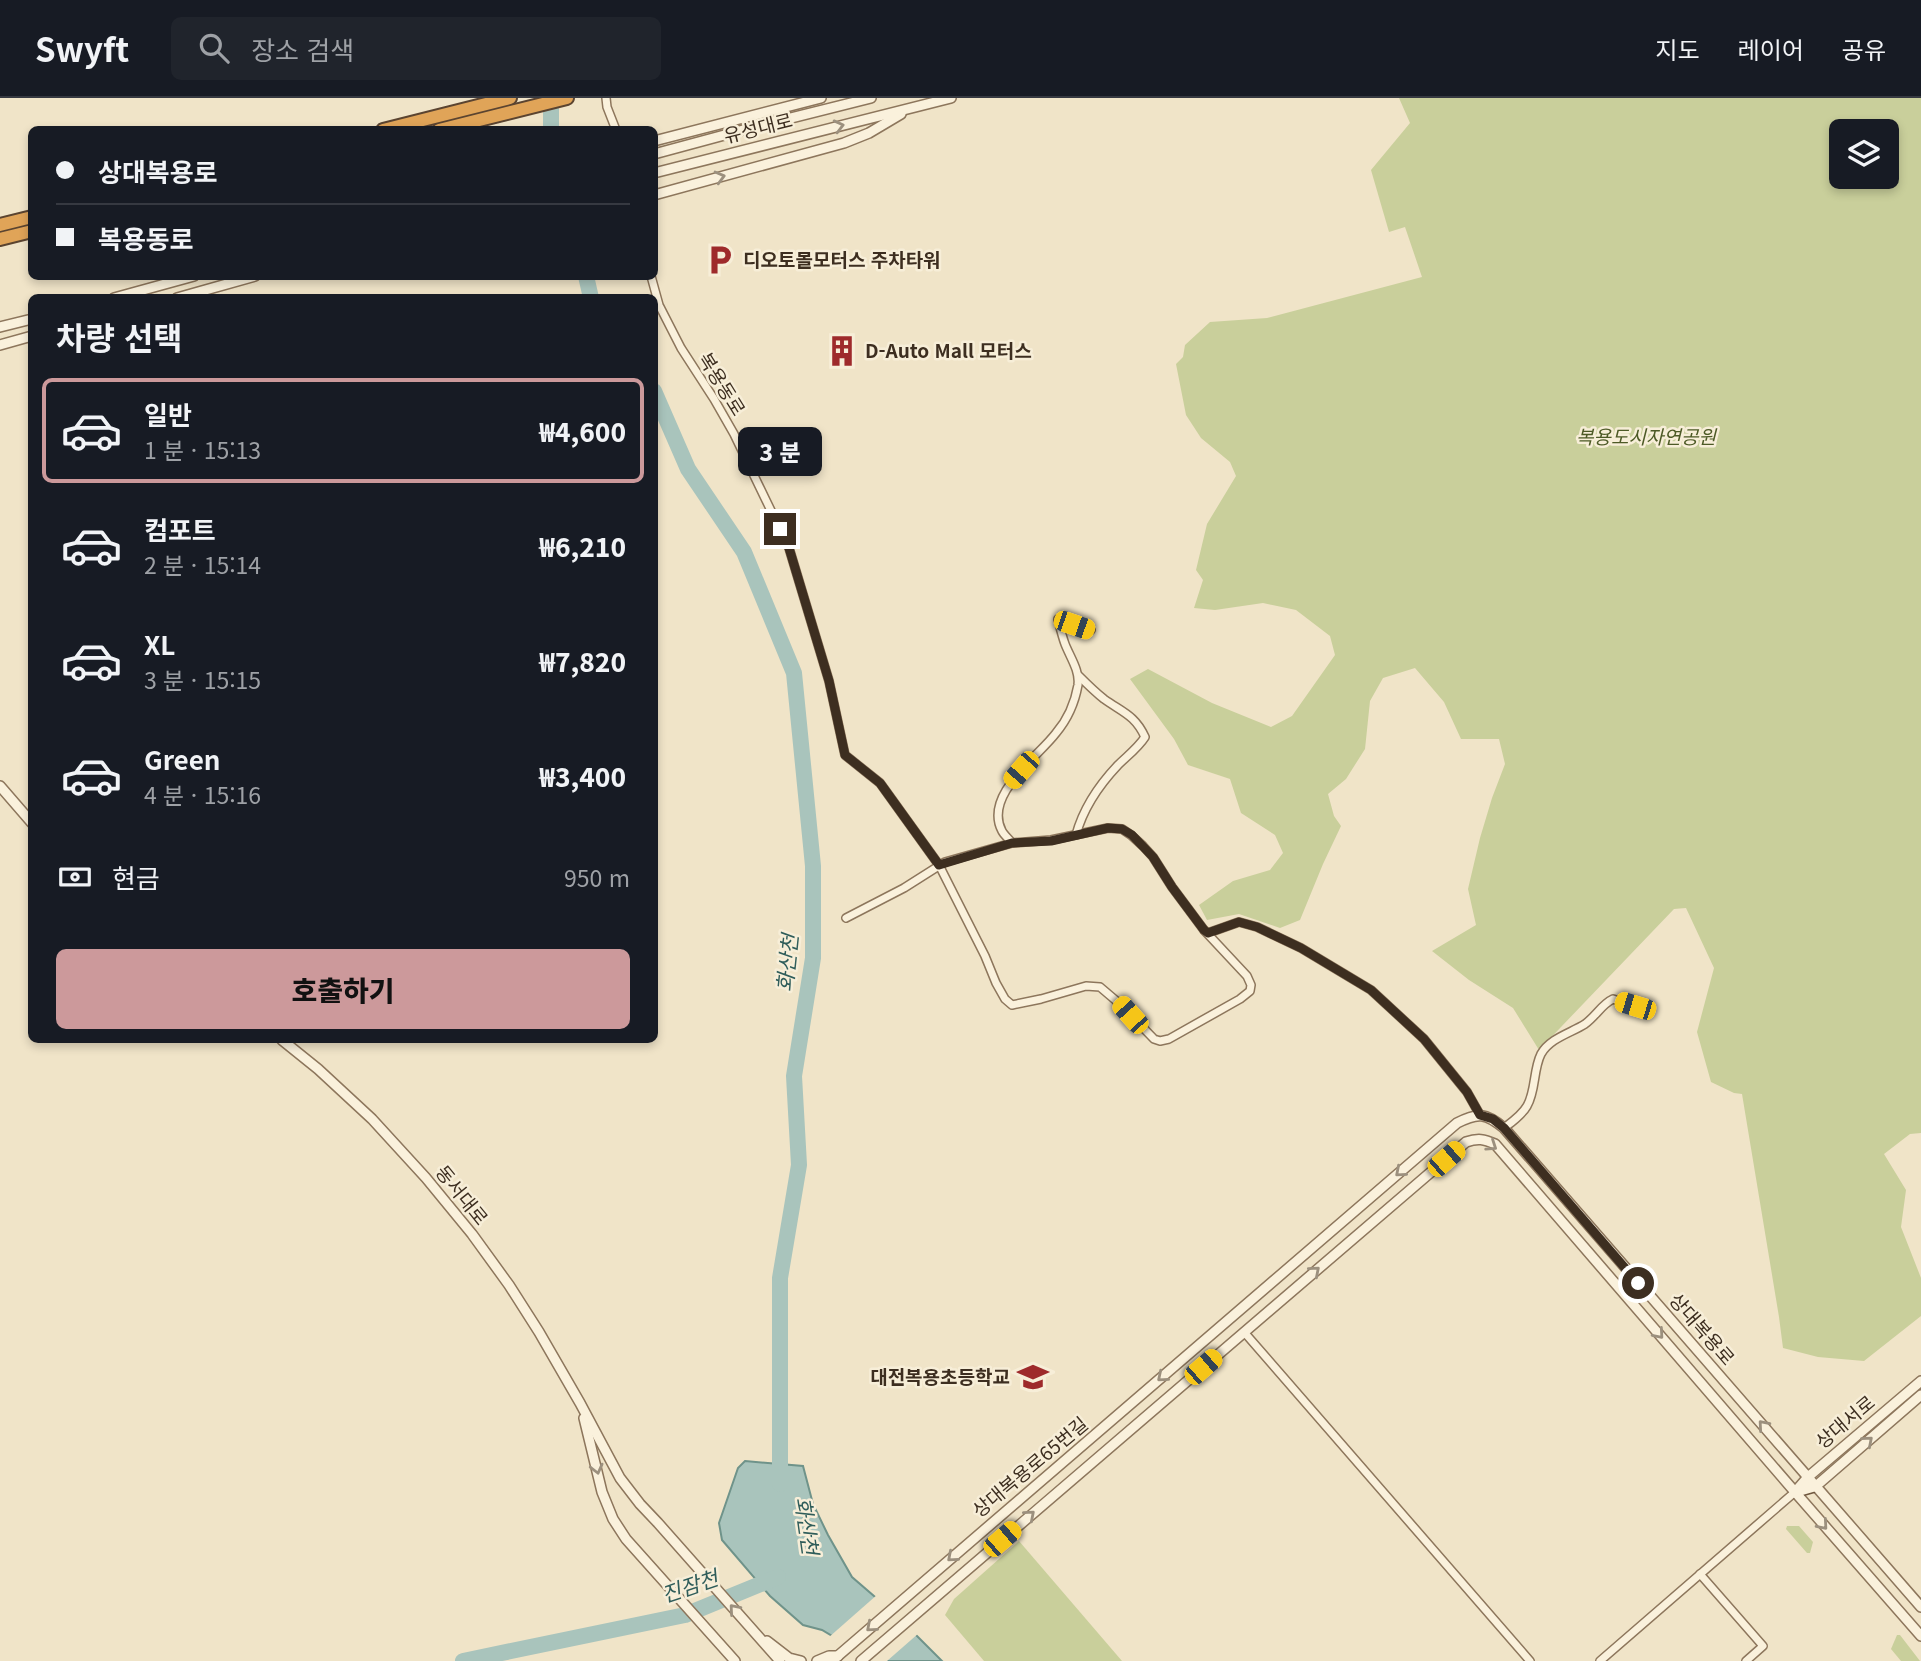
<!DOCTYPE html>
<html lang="ko">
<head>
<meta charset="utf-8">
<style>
	body { margin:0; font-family:Georgia,"Noto Sans KR",serif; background:#20242c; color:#f1f3f6; height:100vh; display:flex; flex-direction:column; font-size:26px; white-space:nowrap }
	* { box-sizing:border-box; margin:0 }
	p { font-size:23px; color:#9ea1a6 }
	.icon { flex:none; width:38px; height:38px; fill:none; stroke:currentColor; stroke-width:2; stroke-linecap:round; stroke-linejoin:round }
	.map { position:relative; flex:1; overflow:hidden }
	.sheet { position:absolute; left:28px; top:196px; width:630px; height:749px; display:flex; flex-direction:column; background:#171b24; border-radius:10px; box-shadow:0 4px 10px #0003 }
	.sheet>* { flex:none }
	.guide { position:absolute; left:28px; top:28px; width:630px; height:154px; border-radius:10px; box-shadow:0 4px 10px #0003; display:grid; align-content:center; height:154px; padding:0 28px; background:#171b24 }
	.fabs { position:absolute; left:1829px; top:21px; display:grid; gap:14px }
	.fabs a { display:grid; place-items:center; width:70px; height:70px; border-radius:10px; background:#171b24; box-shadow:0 4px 10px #0003; font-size:35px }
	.end { position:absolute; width:32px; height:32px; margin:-16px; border:9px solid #3d2e20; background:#fff; box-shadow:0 0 0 4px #fff }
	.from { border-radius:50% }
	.bubble { position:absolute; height:49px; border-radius:10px; background:#171b24; box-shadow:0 4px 10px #0003; font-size:23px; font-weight:800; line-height:49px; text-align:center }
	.car { position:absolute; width:21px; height:42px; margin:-21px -10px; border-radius:9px; box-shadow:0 0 5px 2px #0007; background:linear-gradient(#f5c518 24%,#345 0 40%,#f5c518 0 76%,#345 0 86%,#f5c518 0) }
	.guide b { display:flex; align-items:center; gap:24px; height:66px; font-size:26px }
	.guide b+b { border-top:2px solid #363941 }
	.guide i { width:18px; height:18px; background:#f1f3f6 }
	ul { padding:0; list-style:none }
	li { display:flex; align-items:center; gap:21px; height:105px; margin:0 14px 10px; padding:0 14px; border:4px solid transparent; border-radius:10px }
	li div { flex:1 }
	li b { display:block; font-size:26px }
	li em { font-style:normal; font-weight:800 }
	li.selected { border-color:#cc999b }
	li>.icon { width:63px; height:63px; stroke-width:1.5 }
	h2 { padding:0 28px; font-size:32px; line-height:84px }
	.pay { display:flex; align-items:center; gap:18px; height:77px; padding:0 28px; font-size:26px }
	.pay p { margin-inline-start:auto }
	.primary-button { display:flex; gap:14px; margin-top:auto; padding:14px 28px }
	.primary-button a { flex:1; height:80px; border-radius:10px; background:#cc999b; color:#111; font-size:28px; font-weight:800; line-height:80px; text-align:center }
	header { display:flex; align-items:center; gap:42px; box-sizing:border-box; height:98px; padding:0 35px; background:#171b24; border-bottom:2px solid #363941 }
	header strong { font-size:33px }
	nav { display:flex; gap:38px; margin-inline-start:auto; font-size:24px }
	.search { width:490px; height:63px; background:#20242c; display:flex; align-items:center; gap:18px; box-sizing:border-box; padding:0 24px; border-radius:10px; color:#9ea1a6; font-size:26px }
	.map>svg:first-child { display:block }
	.green { fill:#c9cf9b; fill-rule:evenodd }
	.water { fill:#a9c4bc; stroke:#6f938a; stroke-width:2 }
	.pier { fill:#f0e4c8 }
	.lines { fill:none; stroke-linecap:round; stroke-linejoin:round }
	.river { stroke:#a9c4bc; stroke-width:16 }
	.minor-casing { stroke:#8d765c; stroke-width:10 }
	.tertiary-casing { stroke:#8d765c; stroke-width:12 }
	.secondary-casing { stroke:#6f573f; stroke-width:13 }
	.motorway-casing { stroke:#5b4430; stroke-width:16 }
	.minor { stroke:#faf1dc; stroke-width:7 }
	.tertiary { stroke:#faf1dc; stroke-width:9 }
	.secondary { stroke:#faf1dc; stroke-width:10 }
	.motorway { stroke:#e0a458; stroke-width:12 }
	.oneway { stroke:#9c907e }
	.route { stroke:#3d2e20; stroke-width:9 }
	.labels { text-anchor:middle; stroke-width:5; stroke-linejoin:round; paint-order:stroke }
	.street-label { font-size:19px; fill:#3d2e20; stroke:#f7eed8 }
	.poi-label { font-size:19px; font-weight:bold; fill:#3d2e20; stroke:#f7eed8; text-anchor:start }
	.park-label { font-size:19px; font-style:italic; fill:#4d5a26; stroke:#f7eed8 }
	.water-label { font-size:21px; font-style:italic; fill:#2f5d5a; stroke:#f7eed8 }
</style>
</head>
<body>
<header>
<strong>Swyft</strong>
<div class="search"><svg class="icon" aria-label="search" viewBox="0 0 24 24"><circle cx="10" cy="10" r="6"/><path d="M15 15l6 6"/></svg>장소 검색</div>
<nav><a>지도</a><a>레이어</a><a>공유</a></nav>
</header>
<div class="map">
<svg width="1921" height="1563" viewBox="0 0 1921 1563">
	<rect width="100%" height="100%" fill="#f0e4c8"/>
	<!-- green -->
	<g class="green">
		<path d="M1399,0h522v1035l-11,1 -26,20 22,36 -5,37 20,51v38l-57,45 -46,-4 -35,-9 -4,-31 -37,-223 -8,-1 -23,-11 -14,-50 17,-64 -28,-60 -12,1 -135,141 -26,-42 -44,-28 -37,-29 44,-26 -8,-36 12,-51 12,-40 13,-34 -6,-25h-38l-17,-37 -29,-34 -32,10 -13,23 -5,48 -19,30 -18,15 6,22 7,10 -18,38 -23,56 -20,8 -41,-14 -32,6 -8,-15 34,-24 37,-11 13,-17 -8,-18 -34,-22 -11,-34 -42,-14 -14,-26 -44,-60 18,-10 64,34 59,24 21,-11 43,-61 -5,-19 -34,-26 -33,-7 -48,7 -21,-2 9,-28 -7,-10 11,-46 29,-48 -6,-14 -29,-24 -15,-23 -10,-51 7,-7 2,-12 25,-23 57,-4 155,-41 -17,-50 -16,5 -18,-62 39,-47zM1841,33h45v46h-45z"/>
		<path d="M1787,1428h12l14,16 -3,11h-3l-21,-24z"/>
		<path d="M1019,1443l103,120h-138l-39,-46 9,-16z"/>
		<path d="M1897,1537h3l20,26h-19l-10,-12z"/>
	</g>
	<!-- water -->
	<path class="water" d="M745,1363l58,5 10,38 15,31 24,42 44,38 46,46h-68l-52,-31 -19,-5 -33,-29 -48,-56 -3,-17 19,-55z"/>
	<!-- pier -->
	<path class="pier" d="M878,1496l41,39 -32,28h-20l-39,-23z"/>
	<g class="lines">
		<!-- river -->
		<g class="river">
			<path d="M551,0v32"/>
			<path d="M586,178l5,22"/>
			<path d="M654,293l34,78 56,83 50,121 19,193v92l-19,118 5,89 -19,113v206"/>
			<path d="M463,1563l222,-46 93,-38"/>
		</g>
		<defs>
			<g id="minor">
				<path d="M606,0l1,9 9,23"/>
				<path d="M651,178l8,29 22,43 33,51 20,35 55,114 40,133 16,74 35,28 59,82 46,91 11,27 9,16 7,6 29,-6 45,-13 14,1 20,17 34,35 6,2 9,-2 71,-40 10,-8 1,-6 -4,-9 -43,-46"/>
				<path d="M1076,737c7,-26 24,-51 42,-70 9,-9 20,-17 27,-28 -10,-22 -23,-25 -41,-38 -9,-7 -17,-15 -25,-23"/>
				<path d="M1012,745c-3,-4 -8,-8 -10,-12 -19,-36 36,-74 54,-98 11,-13 19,-31 22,-48 2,-14 -8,-28 -13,-41 -3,-8 -5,-17 -7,-25l33,11"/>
				<path d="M846,820l58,-30 41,-26 67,-19 39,-3 57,-12 14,1 9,6 12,11 10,11 19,30 32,43 4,3 31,-11 18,5 44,21 70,42 53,49 43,53 13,23"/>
				<path d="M1504,1030c8,-6 18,-13 23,-22 9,-15 6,-36 14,-52 9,-16 30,-21 44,-30 11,-8 17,-20 28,-25l22,7"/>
				<path d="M1244,1234l286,329"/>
				<path d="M1700,1476l63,72 -17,15"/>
				<path d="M1600,1563l195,-169"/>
			</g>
			<g id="tertiary">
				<path d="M654,43l167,-43"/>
				<path d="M654,56l89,-24 128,-32"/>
				<path d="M654,75l297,-75"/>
				<path d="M654,97l190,-52 25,-10 32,-19"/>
				<path d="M114,200l80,-22"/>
				<path d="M177,200l78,-22"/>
				<path d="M0,229l32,-8"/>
				<path d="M0,247l32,-9"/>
				<path d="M0,688l32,37"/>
				<path d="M282,942l36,29 54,50 54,59 46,56 37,51 30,47 41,71 40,75 20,26 18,19 122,138"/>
				<path d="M584,1320l18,74 11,27 13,20 109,122"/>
				<path d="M1816,1388l105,-91"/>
				<path d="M1795,1394l13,-15 113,-96"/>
				<path d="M767,1543l22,17 12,3"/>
				<path d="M817,1563l12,-5h9"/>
				<path d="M832,1563l625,-538c21,-11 29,-10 47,5l417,479"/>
				<path d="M861,1563l605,-519c12,-4 18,-3 29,2l300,348 126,144"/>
			</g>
			<path id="secondary" d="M1795,1394l21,-6"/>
			<g id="motorway">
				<path d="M383,32l127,-32"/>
				<path d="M439,32l128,-32"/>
				<path d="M0,127l32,-8"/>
				<path d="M0,141l32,-8"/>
			</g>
		</defs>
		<!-- minor casing -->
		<use href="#minor" class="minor-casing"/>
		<!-- tertiary casing -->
		<use href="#tertiary" class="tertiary-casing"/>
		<!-- secondary casing -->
		<use href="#secondary" class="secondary-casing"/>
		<!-- motorway casing -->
		<use href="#motorway" class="motorway-casing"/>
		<!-- minor -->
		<use href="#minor" class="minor"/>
		<!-- tertiary -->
		<use href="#tertiary" class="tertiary"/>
		<!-- secondary -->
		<use href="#secondary" class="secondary"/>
		<!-- motorway -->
		<use href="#motorway" class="motorway"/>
	</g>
	<!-- one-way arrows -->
	<defs><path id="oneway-chevron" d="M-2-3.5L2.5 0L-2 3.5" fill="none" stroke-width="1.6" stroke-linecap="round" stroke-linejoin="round" transform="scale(1.75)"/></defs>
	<g class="oneway">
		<use href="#oneway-chevron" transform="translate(839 28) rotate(-14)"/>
		<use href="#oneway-chevron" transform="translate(720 79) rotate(-15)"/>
		<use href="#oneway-chevron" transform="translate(1492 1048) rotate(34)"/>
		<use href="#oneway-chevron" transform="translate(1400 1074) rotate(139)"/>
		<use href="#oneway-chevron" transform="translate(1315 1173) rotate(-41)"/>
		<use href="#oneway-chevron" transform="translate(1659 1236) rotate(49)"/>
		<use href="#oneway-chevron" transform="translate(1162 1279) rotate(140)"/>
		<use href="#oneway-chevron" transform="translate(1763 1327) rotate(-131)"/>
		<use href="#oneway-chevron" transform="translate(1868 1343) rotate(-41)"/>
		<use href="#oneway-chevron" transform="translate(597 1371) rotate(76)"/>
		<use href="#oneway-chevron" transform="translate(1030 1417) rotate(-41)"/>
		<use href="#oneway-chevron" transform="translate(1823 1427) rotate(49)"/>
		<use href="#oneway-chevron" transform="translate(952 1459) rotate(139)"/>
		<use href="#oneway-chevron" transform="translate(734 1511) rotate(-131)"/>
		<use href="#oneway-chevron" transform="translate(871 1529) rotate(139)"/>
	</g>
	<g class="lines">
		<!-- route -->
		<path class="route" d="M780,431l9,19 40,133 16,74 35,28 59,82 73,-22 39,-2 57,-13 14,1 10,6 21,22 19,30 32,43 4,3 31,-11 18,5 44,21 70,42 53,49 43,53 13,23 13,4 11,9 134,155"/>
	</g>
	<!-- icons -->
	<defs>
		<symbol id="parking-bare" viewBox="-9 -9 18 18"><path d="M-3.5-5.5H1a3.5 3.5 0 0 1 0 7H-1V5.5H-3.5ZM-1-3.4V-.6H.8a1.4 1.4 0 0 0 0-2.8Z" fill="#9e2a2b" stroke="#f7eed8" stroke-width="2.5" paint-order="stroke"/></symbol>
		<symbol id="building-bare" viewBox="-9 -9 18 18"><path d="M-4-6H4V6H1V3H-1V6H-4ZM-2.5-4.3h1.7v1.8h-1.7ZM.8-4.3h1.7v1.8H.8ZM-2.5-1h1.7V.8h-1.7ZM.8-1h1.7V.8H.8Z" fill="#9e2a2b" stroke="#f7eed8" stroke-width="2.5" paint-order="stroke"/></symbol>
		<symbol id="school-bare" viewBox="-9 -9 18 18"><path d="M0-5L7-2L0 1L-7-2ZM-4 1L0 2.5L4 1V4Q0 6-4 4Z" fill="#9e2a2b" stroke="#f7eed8" stroke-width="2.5" paint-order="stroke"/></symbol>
	</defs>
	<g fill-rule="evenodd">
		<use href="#parking-bare" x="698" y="140" width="44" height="44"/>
		<use href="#building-bare" x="820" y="231" width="44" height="44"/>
		<use href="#school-bare" x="1011" y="1257" width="44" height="44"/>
	</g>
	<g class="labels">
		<!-- street labels -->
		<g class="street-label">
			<text transform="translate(758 30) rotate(-14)" y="7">유성대로</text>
			<text transform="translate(722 286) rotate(58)" y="7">복용동로</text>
			<text transform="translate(462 1097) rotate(51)" y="7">동서대로</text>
			<text transform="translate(1702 1231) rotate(49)" y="7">상대복용로</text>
			<text transform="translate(1845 1324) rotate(-40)" y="7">상대서로</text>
			<text transform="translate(1030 1369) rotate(-40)" y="7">상대복용로65번길</text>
		</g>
		<!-- poi labels -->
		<g class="poi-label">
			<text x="743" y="169">디오토몰모터스 주차타워</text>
			<text x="865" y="260">D-Auto Mall 모터스</text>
			<text x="1010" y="1286" text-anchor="end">대전복용초등학교</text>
		</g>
		<!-- park labels -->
		<g class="park-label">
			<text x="1646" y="346">복용도시자연공원</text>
		</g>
		<!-- water labels -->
		<g class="water-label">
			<text transform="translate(788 865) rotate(-84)" y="7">화산천</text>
			<text transform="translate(806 1428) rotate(82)" y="7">화산천</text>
			<text transform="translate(690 1489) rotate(-19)" y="7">진잠천</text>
		</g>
	</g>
</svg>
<div class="fabs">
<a><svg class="icon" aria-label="layers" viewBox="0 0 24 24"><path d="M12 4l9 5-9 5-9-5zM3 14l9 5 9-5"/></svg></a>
</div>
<i class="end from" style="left:1638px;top:1185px"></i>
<i class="end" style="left:780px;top:431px"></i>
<div class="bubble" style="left:738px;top:329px;width:84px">3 분</div>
<i class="car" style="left:1074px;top:527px;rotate:109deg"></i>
<i class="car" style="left:1021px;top:672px;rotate:221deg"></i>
<i class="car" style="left:1635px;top:908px;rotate:287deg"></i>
<i class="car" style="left:1130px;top:917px;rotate:318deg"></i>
<i class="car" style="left:1446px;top:1061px;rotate:49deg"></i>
<i class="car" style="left:1203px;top:1269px;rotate:49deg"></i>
<i class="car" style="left:1002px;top:1441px;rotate:49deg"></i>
<div class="guide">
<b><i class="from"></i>상대복용로</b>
<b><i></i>복용동로</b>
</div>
<section class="sheet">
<h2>차량 선택</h2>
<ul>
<li class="selected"><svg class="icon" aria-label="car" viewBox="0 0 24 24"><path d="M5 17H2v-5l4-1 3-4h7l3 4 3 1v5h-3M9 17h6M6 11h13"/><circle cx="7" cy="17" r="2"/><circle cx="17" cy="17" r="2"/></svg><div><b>일반</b><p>1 분 · 15:13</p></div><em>₩4,600</em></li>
<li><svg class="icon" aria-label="car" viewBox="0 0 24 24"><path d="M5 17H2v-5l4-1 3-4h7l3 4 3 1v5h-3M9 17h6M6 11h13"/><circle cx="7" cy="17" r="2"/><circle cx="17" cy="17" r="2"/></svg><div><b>컴포트</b><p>2 분 · 15:14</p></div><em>₩6,210</em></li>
<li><svg class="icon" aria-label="car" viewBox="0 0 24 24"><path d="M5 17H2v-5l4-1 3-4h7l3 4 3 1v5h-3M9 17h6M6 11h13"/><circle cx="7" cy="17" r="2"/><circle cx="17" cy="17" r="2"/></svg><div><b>XL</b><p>3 분 · 15:15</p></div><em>₩7,820</em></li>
<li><svg class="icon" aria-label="car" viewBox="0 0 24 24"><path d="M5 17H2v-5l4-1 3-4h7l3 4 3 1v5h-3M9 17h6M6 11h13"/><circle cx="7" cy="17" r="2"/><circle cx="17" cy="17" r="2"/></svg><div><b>Green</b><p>4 분 · 15:16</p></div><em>₩3,400</em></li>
</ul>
<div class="pay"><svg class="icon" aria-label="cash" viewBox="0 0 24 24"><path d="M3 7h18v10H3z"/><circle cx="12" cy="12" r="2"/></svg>현금<p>950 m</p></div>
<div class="primary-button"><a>호출하기</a></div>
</section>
</div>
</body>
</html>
